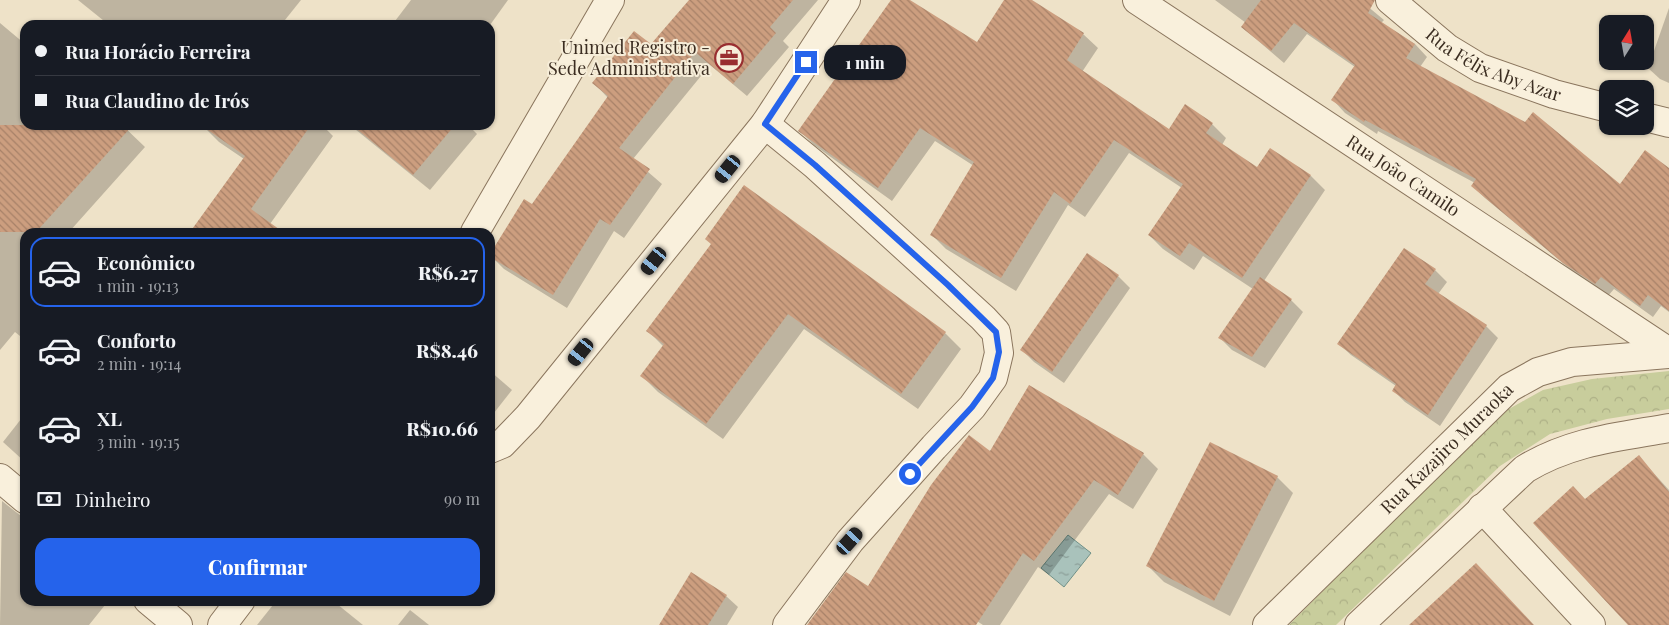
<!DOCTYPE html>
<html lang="pt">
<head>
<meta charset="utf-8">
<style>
	body { margin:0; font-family:"Playfair Display",serif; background:#242831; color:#f1f3f6; height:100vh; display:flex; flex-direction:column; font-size:19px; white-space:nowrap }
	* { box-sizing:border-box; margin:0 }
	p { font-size:16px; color:#9ea1a6 }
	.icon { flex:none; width:28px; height:28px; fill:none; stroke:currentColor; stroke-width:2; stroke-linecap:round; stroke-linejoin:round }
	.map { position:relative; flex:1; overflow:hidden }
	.panel { position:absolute; left:20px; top:228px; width:475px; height:378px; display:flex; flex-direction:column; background:#171b24; border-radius:15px; box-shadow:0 1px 4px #0004 }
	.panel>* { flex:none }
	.banner { position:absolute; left:20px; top:20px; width:475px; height:110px; border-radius:15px; box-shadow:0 1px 4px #0004; display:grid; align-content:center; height:110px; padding:0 15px; background:#171b24 }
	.needle { width:32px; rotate:11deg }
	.buttons { position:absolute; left:1599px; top:15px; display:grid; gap:10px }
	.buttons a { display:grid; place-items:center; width:55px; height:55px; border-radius:10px; background:#171b24; box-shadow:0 1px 4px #0004; font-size:25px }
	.end { position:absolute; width:22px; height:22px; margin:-11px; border:6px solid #2563eb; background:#fff; box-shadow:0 0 0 2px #fff }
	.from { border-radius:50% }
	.bubble { position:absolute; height:35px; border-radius:15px; background:#171b24; box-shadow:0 1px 4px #0004; font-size:16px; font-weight:800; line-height:35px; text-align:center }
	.car { position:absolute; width:15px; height:30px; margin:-15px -8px; border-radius:6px; box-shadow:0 0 4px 1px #0007; background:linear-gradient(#222 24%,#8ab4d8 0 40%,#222 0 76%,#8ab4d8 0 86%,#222 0) }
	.banner b { display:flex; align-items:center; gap:18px; height:48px; font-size:19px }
	.banner b+b { border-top:1px solid #363941 }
	.banner i { width:12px; height:12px; background:#f1f3f6 }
	ul { padding:9px 0 0; list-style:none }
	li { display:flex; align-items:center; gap:15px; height:70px; margin:0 10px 8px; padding:0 5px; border:2px solid transparent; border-radius:15px }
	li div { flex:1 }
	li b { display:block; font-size:19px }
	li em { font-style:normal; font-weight:800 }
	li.selected { border-color:#2563eb }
	li>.icon { width:45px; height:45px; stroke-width:1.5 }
	.pay { display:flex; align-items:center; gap:12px; height:55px; padding:0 15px; font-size:19px }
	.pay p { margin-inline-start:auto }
	.cta { display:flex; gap:10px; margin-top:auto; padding:10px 15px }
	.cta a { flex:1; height:58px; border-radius:15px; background:#2563eb; color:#fff; font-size:20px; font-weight:800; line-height:58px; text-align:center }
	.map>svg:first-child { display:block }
	.park { fill:url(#park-crowns) }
	.water { fill:url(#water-ripples); stroke:#709188 }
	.shadow { fill:#0003 }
	.building { fill:url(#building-back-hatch) }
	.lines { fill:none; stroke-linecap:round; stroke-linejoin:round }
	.minor-casing { stroke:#8a755d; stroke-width:30 }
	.minor { stroke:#f9f0dc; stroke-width:28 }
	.route { stroke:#2563eb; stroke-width:6 }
	.labels { text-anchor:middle; stroke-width:4; stroke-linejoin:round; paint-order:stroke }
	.poi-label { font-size:18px; fill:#3b2d21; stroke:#f6edd8; text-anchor:end }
	.street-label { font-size:18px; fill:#3b2d21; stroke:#f6edd8 }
</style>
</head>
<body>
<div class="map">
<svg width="1669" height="625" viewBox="0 0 1669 625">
	<defs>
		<pattern id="park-crowns" width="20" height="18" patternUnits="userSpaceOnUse" patternTransform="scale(1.25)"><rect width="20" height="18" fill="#c8cd9c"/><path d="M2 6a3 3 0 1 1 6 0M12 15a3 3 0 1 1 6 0" fill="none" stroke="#adb086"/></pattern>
		<pattern id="water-ripples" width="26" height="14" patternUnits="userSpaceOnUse" patternTransform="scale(1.25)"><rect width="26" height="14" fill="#a9c2bb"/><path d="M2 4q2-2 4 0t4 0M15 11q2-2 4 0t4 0" fill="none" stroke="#8b9e98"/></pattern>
		<pattern id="building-back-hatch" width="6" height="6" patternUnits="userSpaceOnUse" patternTransform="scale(1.25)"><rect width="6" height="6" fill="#cc9e7f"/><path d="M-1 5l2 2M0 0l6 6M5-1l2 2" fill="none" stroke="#a78168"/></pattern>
	</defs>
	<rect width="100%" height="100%" fill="#eee2c8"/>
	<!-- park -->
	<path class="park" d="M1669,371v38l-62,10 -57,15 -50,32 -164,159h-47l209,-210 45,-25 49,-11z"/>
	<!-- water -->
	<path class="water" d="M1068,535l23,18 -27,34 -23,-19z"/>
	<!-- shadow -->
	<g class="shadow">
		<path d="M78,0h223l-20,25h-172z"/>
		<path d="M411,0h97l-18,25h-98z"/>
		<path d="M690,0h128l-35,41 6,6 -42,49 -37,-31 -77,94 29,25 -38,54 -10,-7 -47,77 -63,-39 -13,-13 41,-50 76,-108 -14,-15 57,-37z"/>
		<path d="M892,0h16l69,44 28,-44h24l54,34 15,14 -16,24 87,59 43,-7 14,14 -4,7 35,24 13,-19 41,26 14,14 -61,91 27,19 12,12 -38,56 -33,-18 -12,-12 33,-49 -50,-33 -9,14 -31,-21 -14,-14 33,-47 -53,-35 -44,64 -17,-12 -52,86 -70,-42 -14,-14 42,-69 -39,-25 -43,60 -78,-56 -14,-14z"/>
		<path d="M1215,0h145l24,20 -3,3 34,21 12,13 -7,10 200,119 49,-17v143l-8,-6 -8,11 -39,-28 -6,7 -31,-21 -92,-77 -12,-12 2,-3 -97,-52 -1,3 -32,-21 -12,-13 22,-33 -48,-33 -23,29 -42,-36 4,-4z"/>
		<path d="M1669,8v75l-9,-4 -12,-11z"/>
		<path d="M0,23l25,21v81h97l23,22 -76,85h-44v108l-10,-8 -15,18z"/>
		<path d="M202,125h120l11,11 -63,88 11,8h-90l53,-73 -25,-17z"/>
		<path d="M350,125h118l9,9 -47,56z"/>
		<path d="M712,245l233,88 16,16 -43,60 -114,-80 -81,110 -65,-47 -16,-16 22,-29 -16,-16z"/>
		<path d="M1435,270l12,12 -9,12 48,32 12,12 -58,88 -35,-24 -12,-12 3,-4 -45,-31 -12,-11z"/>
		<path d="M1118,276l12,12 -66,95 -30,-21 -12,-12z"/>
		<path d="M490,371l22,19 -22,28z"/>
		<path d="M25,414v48l-22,-20z"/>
		<path d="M990,452l153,2 15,15 -25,40 -24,-15 -60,81 -11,-8 -38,58h-17l-14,-9 -5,9h-156l60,-37z"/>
		<path d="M1639,457l30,33v135h-40l-44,-125z"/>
		<path d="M25,470v8l-3,-4z"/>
		<path d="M1277,477l16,16 -63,123 -66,-34 -16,-16z"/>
		<path d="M2,501l19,15 4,-1v85h84l-20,25h-89z"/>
		<path d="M726,596l12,11 -11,18h-66z"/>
		<path d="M277,600h55l31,25h-106z"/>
		<path d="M410,610l19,15h-31z"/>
	</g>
	<!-- building -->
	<g class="building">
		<path d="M689,0h104l-23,27 6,6 -43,51 -38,-32 -76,96 31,21 -40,56 -10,-6 -47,76 -63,-38v-3l34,-55 8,5 76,-108 -16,-13 42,-52 17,13z"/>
		<path d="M891,0h19l67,42 27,-42h28l52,33 -17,27 102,69 16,-25 28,19 -7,10 51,34 13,-19 41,27 -69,103 -53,-35 -9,13 -32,-21 35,-51 -69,-44 -44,64 -16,-12 -53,86 -71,-43 44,-73 -54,-34 -42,60 -80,-57z"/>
		<path d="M1261,0h114l-7,13 47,31 -9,14 119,64 8,-10 87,72 25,-34 24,18v143l-21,-16 -8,11 -39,-29 -6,7 -32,-21 -92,-77 5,-7 -111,-59 -1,2 -33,-22 24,-35 -61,-42 -23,28 -30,-24z"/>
		<path d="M0,125h133l-97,107h-36z"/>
		<path d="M201,125h110l-60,84 32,23h-93l55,-76z"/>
		<path d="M352,125h103l-42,50z"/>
		<path d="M744,185l202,147 -45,62 -113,-80 -82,110 -66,-48 24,-32 -18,-13 65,-87 -6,-5z"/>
		<path d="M1404,248l32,21 -11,15 62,41 -59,90 -36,-24 4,-7 -59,-40z"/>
		<path d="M1087,253l32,22 -67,97 -32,-22z"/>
		<path d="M1260,277l32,22 -40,58 -34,-19z"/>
		<path d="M1029,385l115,68 -26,42 -24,-15 -60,81 -11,-8 -47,72h-169l39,-53 22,14 63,-101 38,-50 21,16z"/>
		<path d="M1210,442l68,34 -64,125 -68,-35z"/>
		<path d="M1639,455l30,37v133h-41l-95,-102 40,-37 12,13z"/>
		<path d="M1476,563l58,62h-125z"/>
		<path d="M691,572l36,23 -19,30h-49z"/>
	</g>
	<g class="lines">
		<defs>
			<g id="minor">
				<path id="s1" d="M1137,0l532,352"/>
				<path id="s2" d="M1390,0l57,48 33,20 74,26 54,14"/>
				<path d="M1645,117l24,6"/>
				<path d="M765,124l50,41 168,153 13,14 3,21 -6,25 -21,29 -38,40 -84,94 -63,84"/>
				<path d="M475,232l135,-232"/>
				<path d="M490,449l12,-5 26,-27 237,-293 81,-124"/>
				<path d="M0,478l25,21"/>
				<path d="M1482,508l109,117"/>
				<path d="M148,600l30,25"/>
				<path d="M222,625l19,-25"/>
				<path id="s3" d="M1267,625l242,-237 29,-16 34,-10 97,-8"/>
				<path d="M1359,625l166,-156c46,-28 93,-32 144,-41"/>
			</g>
		</defs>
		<!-- minor casing -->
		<use href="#minor" class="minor-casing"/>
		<!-- minor -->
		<use href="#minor" class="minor"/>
	</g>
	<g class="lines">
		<!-- route -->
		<path class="route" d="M806,62l-41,62 50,41 133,120 48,47 3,20 -6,26 -21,29 -62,67"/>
	</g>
	<!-- icons -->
	<defs>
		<symbol id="office-ring" viewBox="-11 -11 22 22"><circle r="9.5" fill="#f6edd8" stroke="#992e30" stroke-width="1.5"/><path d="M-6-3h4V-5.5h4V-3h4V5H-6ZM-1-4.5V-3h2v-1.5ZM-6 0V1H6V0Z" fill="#992e30"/></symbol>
	</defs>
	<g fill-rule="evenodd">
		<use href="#office-ring" x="713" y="42" width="32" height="32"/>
	</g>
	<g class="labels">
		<!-- poi labels -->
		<g class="poi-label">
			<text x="710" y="54">Unimed Registro -<tspan x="710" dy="21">Sede Administrativa</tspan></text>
		</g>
		<!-- street labels -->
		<g class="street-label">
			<text dy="6" stroke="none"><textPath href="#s2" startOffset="124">Rua Félix Aby Azar</textPath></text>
			<text dy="6" stroke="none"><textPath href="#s1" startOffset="319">Rua João Camilo</textPath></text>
			<text dy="6" stroke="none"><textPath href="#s3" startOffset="252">Rua Kazajiro Muraoka</textPath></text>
		</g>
	</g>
</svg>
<div class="buttons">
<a><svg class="needle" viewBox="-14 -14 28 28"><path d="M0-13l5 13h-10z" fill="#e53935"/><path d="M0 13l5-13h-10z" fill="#9ea1a6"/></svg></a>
<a><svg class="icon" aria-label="layers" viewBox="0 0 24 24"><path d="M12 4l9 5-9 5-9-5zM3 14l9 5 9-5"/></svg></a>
</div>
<i class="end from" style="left:910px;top:474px"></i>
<i class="end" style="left:806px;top:62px"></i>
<div class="bubble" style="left:824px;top:45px;width:82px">1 min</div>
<i class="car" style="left:728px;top:169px;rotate:219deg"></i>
<i class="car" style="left:654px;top:261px;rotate:219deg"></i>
<i class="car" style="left:581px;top:352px;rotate:219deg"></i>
<i class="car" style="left:850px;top:541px;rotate:42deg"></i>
<div class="banner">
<b><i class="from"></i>Rua Horácio Ferreira</b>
<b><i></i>Rua Claudino de Irós</b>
</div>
<section class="panel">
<ul>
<li class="selected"><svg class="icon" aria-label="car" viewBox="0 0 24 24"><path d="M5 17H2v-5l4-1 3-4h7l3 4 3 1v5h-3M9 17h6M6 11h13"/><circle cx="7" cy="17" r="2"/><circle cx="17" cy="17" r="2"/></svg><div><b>Econômico</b><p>1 min · 19:13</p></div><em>R$6.27</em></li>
<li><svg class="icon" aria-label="car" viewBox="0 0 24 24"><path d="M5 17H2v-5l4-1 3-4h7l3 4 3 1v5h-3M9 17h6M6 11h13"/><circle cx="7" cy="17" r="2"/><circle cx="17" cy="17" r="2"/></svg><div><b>Conforto</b><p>2 min · 19:14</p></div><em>R$8.46</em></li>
<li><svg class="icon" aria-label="car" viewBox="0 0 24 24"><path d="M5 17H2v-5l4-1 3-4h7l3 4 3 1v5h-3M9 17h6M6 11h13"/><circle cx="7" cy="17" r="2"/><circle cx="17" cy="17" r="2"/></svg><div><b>XL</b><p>3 min · 19:15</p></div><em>R$10.66</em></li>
</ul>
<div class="pay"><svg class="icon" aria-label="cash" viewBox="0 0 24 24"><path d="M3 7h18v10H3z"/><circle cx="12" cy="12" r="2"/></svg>Dinheiro<p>90 m</p></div>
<div class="cta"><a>Confirmar</a></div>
</section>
</div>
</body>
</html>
